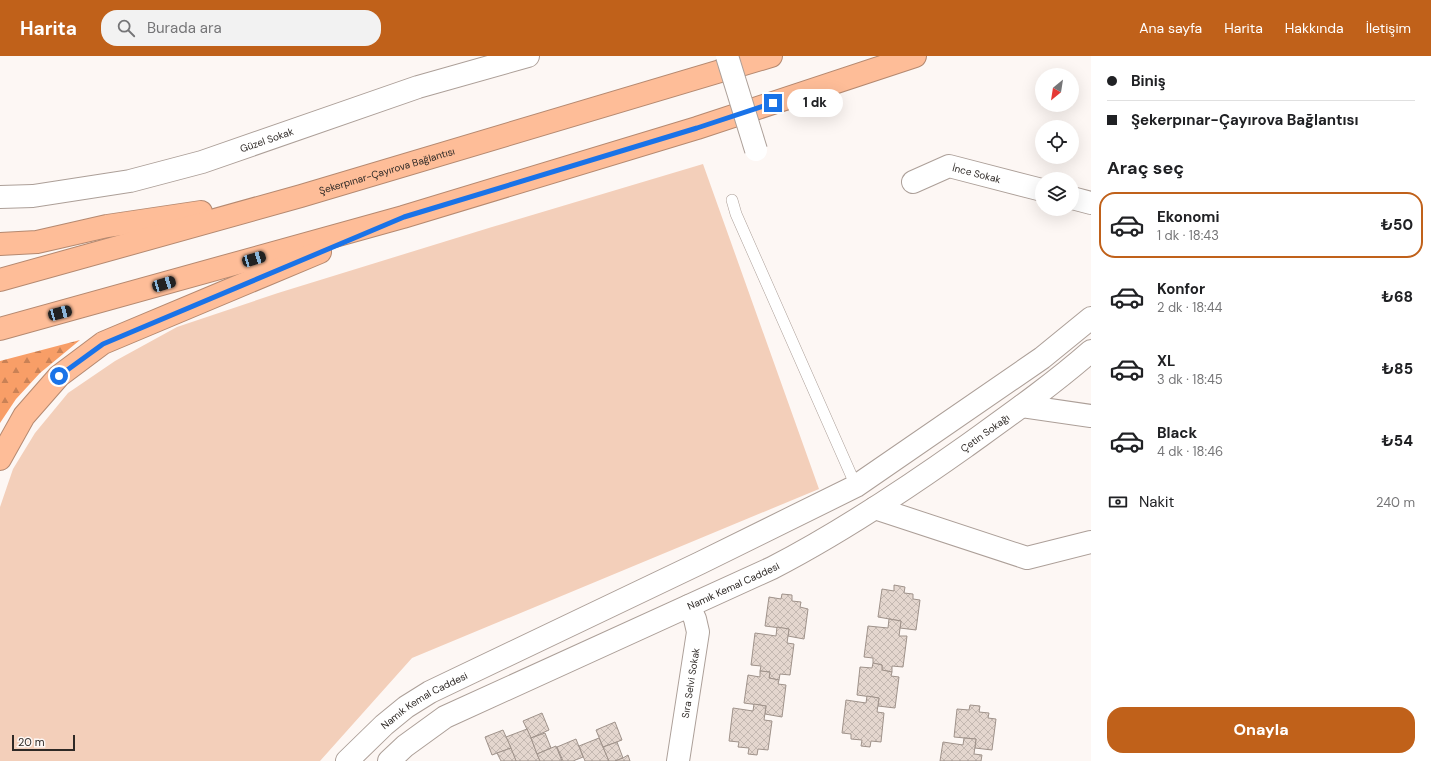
<!DOCTYPE html>
<html lang="tr">
<head>
<meta charset="utf-8">
<style>
	body { margin:0; font-family:"DM Sans",sans-serif; background:#f2f2f2; color:#202124; height:100vh; display:flex; flex-direction:column; font-size:15px; white-space:nowrap }
	* { box-sizing:border-box; margin:0 }
	p { font-size:13px; color:#757577 }
	.icon { flex:none; width:22px; height:22px; fill:none; stroke:currentColor; stroke-width:2; stroke-linecap:round; stroke-linejoin:round }
	.map { position:relative; flex:1; overflow:hidden }
	.details { display:flex; flex-direction:column; background:#fff; width:340px }
	.details>* { flex:none }
	.hud { display:grid; align-content:center; height:88px; padding:0 16px; background:#fff }
	.needle { width:26px; rotate:210deg }
	.controls { position:absolute; left:1035px; top:12px; display:grid; gap:8px }
	.controls a { display:grid; place-items:center; width:44px; height:44px; border-radius:50%; background:#fff; box-shadow:0 4px 16px #0002; font-size:20px }
	.scale { position:absolute; left:12px; bottom:10px; width:63px; box-sizing:border-box; padding-left:4px; border:2px solid #2e2926; border-top:0; font-size:11px; line-height:14px; white-space:nowrap; color:#2e2926; -webkit-text-stroke:3px #fdf7f4; paint-order:stroke }
	.end { position:absolute; width:18px; height:18px; margin:-9px; border:5px solid #1a73e8; background:#fff; box-shadow:0 0 0 2px #fff }
	.from { border-radius:50% }
	.bubble { position:absolute; height:28px; border-radius:14px; background:#fff; box-shadow:0 4px 16px #0002; font-size:13px; font-weight:800; line-height:28px; text-align:center }
	.car { position:absolute; width:12px; height:24px; margin:-12px -6px; border-radius:5px; box-shadow:0 0 3px 1px #0007; background:linear-gradient(#222 24%,#8ab4d8 0 40%,#222 0 76%,#8ab4d8 0 86%,#222 0) }
	.hud b { display:flex; align-items:center; gap:14px; height:38px; font-size:15px }
	.hud b+b { border-top:1px solid #e0e0e0 }
	.hud i { width:10px; height:10px; background:#202124 }
	ul { padding:0; list-style:none }
	li { display:flex; align-items:center; gap:12px; height:66px; margin:0 8px 6px; padding:0 8px; border:2px solid transparent; border-radius:16px }
	li div { flex:1 }
	li b { display:block; font-size:15px }
	li em { font-style:normal; font-weight:800 }
	li.current { border-color:#c0611a }
	li>.icon { width:36px; height:36px; stroke-width:1.5 }
	h2 { padding:0 16px; font-size:18px; line-height:48px }
	.pay { display:flex; align-items:center; gap:10px; height:44px; padding:0 16px; font-size:15px }
	.pay p { margin-inline-start:auto }
	.primary-button { display:flex; gap:8px; margin-top:auto; padding:8px 16px }
	.primary-button a { flex:1; height:46px; border-radius:16px; background:#c0611a; color:#fff; font-size:16px; font-weight:800; line-height:46px; text-align:center }
	header { display:flex; align-items:center; gap:24px; box-sizing:border-box; height:56px; padding:0 20px; background:#c0611a; color:#fff }
	header strong { font-size:19px }
	nav { display:flex; gap:22px; margin-inline-start:auto; font-size:14px }
	.search { width:280px; height:36px; background:#f2f2f2; display:flex; align-items:center; gap:10px; box-sizing:border-box; padding:0 14px; border-radius:16px; color:#757577; font-size:15px }
	main { display:flex; flex:1; min-height:0 }
	.map>svg:first-child { display:block }
	.grass { fill:#f3cfba }
	.forest { fill:url(#forest-firs) }
	.building { fill:url(#building-cross-hatch); stroke:#9f928a }
	.lines { fill:none; stroke-linecap:round; stroke-linejoin:round }
	.lane-casing { stroke:#ac9f98; stroke-width:12 }
	.street-casing { stroke:#ac9f98; stroke-width:24 }
	.secondary-casing { stroke:#ac9f98; stroke-width:24 }
	.highway-casing { stroke:#b58970; stroke-width:24 }
	.lane { stroke:#fff; stroke-width:11 }
	.street { stroke:#fff; stroke-width:22 }
	.secondary { stroke:#fff; stroke-width:22 }
	.highway { stroke:#febd98; stroke-width:22 }
	.street-bridge-casing { stroke:#ac9f98; stroke-width:24; stroke-linecap:butt }
	.street-bridge { stroke:#fff; stroke-width:22 }
	.route { stroke:#1a73e8; stroke-width:5 }
	.labels { text-anchor:middle; stroke-width:3; stroke-linejoin:round; paint-order:stroke }
	.street-label { font-size:10px; fill:#2e2926; stroke:#fdf7f4 }
</style>
</head>
<body>
<header>
<strong>Harita</strong>
<div class="search"><svg class="icon" aria-label="search" viewBox="0 0 24 24"><circle cx="10" cy="10" r="6"/><path d="M15 15l6 6"/></svg>Burada ara</div>
<nav><a>Ana sayfa</a><a>Harita</a><a>Hakkında</a><a>İletişim</a></nav>
</header>
<main>
<div class="map">
<svg width="1091" height="705" viewBox="0 0 1091 705">
	<defs>
		<pattern id="forest-firs" width="22" height="20" patternUnits="userSpaceOnUse"><rect width="22" height="20" fill="#f89e67"/><path d="M5 1l3.5 6h-7zM16 11l3.5 6h-7z" fill="#c98155"/></pattern>
		<pattern id="building-cross-hatch" width="8" height="8" patternUnits="userSpaceOnUse"><rect width="8" height="8" fill="#e4d6ce"/><path d="M0 0l8 8M0 8l8-8" fill="none" stroke="#c4b8b1"/></pattern>
	</defs>
	<rect width="100%" height="100%" fill="#fdf7f4"/>
	<!-- grass -->
	<path class="grass" d="M703,108l116,325 -407,169 -92,103h-320v-254l13,-38 22,-36 33,-40 47,-32 62,-34 101,-34 214,-66z"/>
	<!-- forest -->
	<path class="forest" d="M80,284l-40,33 -24,26 -16,24v-62z"/>
	<!-- building -->
	<g class="building">
		<path d="M894,529l11,2 -1,6 9,1v5l7,1 -4,30 -16,-2 1,-7 -23,-4 4,-28 12,2z"/>
		<path d="M782,538l10,1v6l9,1 -1,5 8,2 -4,30 -16,-3 1,-7 -24,-3 4,-29 12,2z"/>
		<path d="M889,563l12,2 -2,15h8l-4,31 -11,-1v6l-10,-2v-5l-9,-2v-5l-9,-1 4,-31 20,2z"/>
		<path d="M777,571l12,2 -2,14 7,1 -4,31 -10,-1 -1,6 -10,-2 1,-6 -10,-1 1,-5 -10,-1 4,-32 21,3z"/>
		<path d="M873,607l9,2v5l10,2 -1,4 8,1 -4,31 -17,-2 1,-8 -22,-3 3,-28 12,1z"/>
		<path d="M760,615l10,1 -1,6 10,2 -1,4 8,1 -4,32 -17,-3 1,-8 -22,-3 4,-28 12,2z"/>
		<path d="M867,640l12,2 -2,14 7,1 -3,29 -10,-1 -1,6 -9,-1 1,-6 -11,-1v-5l-9,-1 4,-33 20,3z"/>
		<path d="M754,648l12,2 -2,14 8,1 -4,29 -10,-1 -1,6 -9,-1 1,-6 -11,-1 1,-5 -10,-1 4,-33 20,3z"/>
		<path d="M970,649l10,1 -1,6 10,1 -1,5 8,1 -4,31 -17,-2 1,-9 -22,-2 3,-28 12,1z"/>
		<path d="M542,657l7,17 -18,8 -8,-17z"/>
		<path d="M615,666l7,18 -19,7 -7,-17z"/>
		<path d="M527,673l4,9 9,23h-24l-10,-24z"/>
		<path d="M503,674l8,18 -19,7 -7,-18z"/>
		<path d="M545,677l6,15 -14,6 -6,-16z"/>
		<path d="M599,682l10,23h-24l-6,-15z"/>
		<path d="M964,682l12,1 -2,15 8,1 -1,6h-41l3,-19 20,3z"/>
		<path d="M576,683l7,18 -10,4h-10l-6,-14z"/>
		<path d="M617,686l6,16 -8,3h-6l-6,-14z"/>
		<path d="M556,690l6,15h-22l-3,-7z"/>
		<path d="M511,692l5,13h-15l-4,-8z"/>
		<path d="M628,699l2,6h-15l8,-3z"/>
	</g>
	<g class="lines">
		<defs>
			<path id="lane" d="M732,144l4,14 120,272"/>
			<g id="street">
				<path id="s1" d="M913,126l36,-16 93,24"/>
				<path id="s2" d="M0,141l33,-1 97,-15 72,-19 216,-75 110,-31"/>
				<path d="M1072,142l19,5"/>
				<path d="M1022,350l69,10"/>
				<path id="s3" d="M678,705l20,-129 -3,-13 -6,-13"/>
			</g>
			<g id="secondary">
				<path d="M875,452l152,50 64,-16"/>
				<path id="s4" d="M347,705l37,-36 22,-18 24,-15 270,-129 156,-77 186,-128 49,-40"/>
				<path id="s5" d="M389,705l16,-15 40,-29 327,-149c68,-35 131,-77 193,-121 43,-31 86,-61 126,-96"/>
			</g>
			<g id="highway">
				<path d="M0,188l37,-2 70,-16 94,-14"/>
				<path id="s6" d="M0,224l301,-84 470,-140"/>
				<path d="M0,273l403,-112 294,-89 218,-72"/>
				<path d="M0,403l24,-43 35,-40 44,-33 217,-91"/>
			</g>
		</defs>
		<!-- lane casing -->
		<use href="#lane" class="lane-casing"/>
		<!-- street casing -->
		<use href="#street" class="street-casing"/>
		<!-- secondary casing -->
		<use href="#secondary" class="secondary-casing"/>
		<!-- highway casing -->
		<use href="#highway" class="highway-casing"/>
		<!-- lane -->
		<use href="#lane" class="lane"/>
		<!-- street -->
		<use href="#street" class="street"/>
		<!-- secondary -->
		<use href="#secondary" class="secondary"/>
		<!-- highway -->
		<use href="#highway" class="highway"/>
		<defs>
			<path id="street-bridge" d="M727,0l29,94"/>
		</defs>
		<!-- street-bridge casing -->
		<use href="#street-bridge" class="street-bridge-casing"/>
		<!-- street-bridge -->
		<use href="#street-bridge" class="street-bridge"/>
	</g>
	<g class="lines">
		<!-- route -->
		<path class="route" d="M59,320l44,-32 301,-127 293,-89 76,-25"/>
	</g>
	<g class="labels">
		<!-- street labels -->
		<g class="street-label">
			<text dy="4" stroke="none"><textPath href="#s2" startOffset="274">Güzel Sokak</textPath></text>
			<text dy="4" stroke="none"><textPath href="#s6" startOffset="402">Şekerpınar-Çayırova Bağlantısı</textPath></text>
			<text dy="4" stroke="none"><textPath href="#s1" startOffset="68">İnce Sokak</textPath></text>
			<text dy="4" stroke="none"><textPath href="#s5" startOffset="683">Çetin Sokağı</textPath></text>
			<text dy="4" stroke="none"><textPath href="#s5" startOffset="388">Namık Kemal Caddesi</textPath></text>
			<text dy="4" stroke="none"><textPath href="#s3" startOffset="79">Sıra Selvi Sokak</textPath></text>
			<text dy="4" stroke="none"><textPath href="#s4" startOffset="99">Namık Kemal Caddesi</textPath></text>
		</g>
	</g>
</svg>
<div class="controls">
<a><svg class="needle" viewBox="-14 -14 28 28"><path d="M0-13l5 13h-10z" fill="#e53935"/><path d="M0 13l5-13h-10z" fill="#757577"/></svg></a>
<a><svg class="icon" aria-label="locate" viewBox="0 0 24 24"><circle cx="12" cy="12" r="6"/><path d="M12 2v4M12 18v4M2 12h4M18 12h4"/></svg></a>
<a><svg class="icon" aria-label="layers" viewBox="0 0 24 24"><path d="M12 4l9 5-9 5-9-5zM3 14l9 5 9-5"/></svg></a>
</div>
<div class="scale">20 m</div>
<i class="end from" style="left:59px;top:320px"></i>
<i class="end" style="left:773px;top:47px"></i>
<div class="bubble" style="left:787px;top:33px;width:56px">1 dk</div>
<i class="car" style="left:254px;top:203px;rotate:74deg"></i>
<i class="car" style="left:164px;top:228px;rotate:74deg"></i>
<i class="car" style="left:60px;top:257px;rotate:75deg"></i>
</div>
<section class="details">
<div class="hud">
<b><i class="from"></i>Biniş</b>
<b><i></i>Şekerpınar-Çayırova Bağlantısı</b>
</div>
<h2>Araç seç</h2>
<ul>
<li class="current"><svg class="icon" aria-label="car" viewBox="0 0 24 24"><path d="M5 17H2v-5l4-1 3-4h7l3 4 3 1v5h-3M9 17h6M6 11h13"/><circle cx="7" cy="17" r="2"/><circle cx="17" cy="17" r="2"/></svg><div><b>Ekonomi</b><p>1 dk · 18:43</p></div><em>₺50</em></li>
<li><svg class="icon" aria-label="car" viewBox="0 0 24 24"><path d="M5 17H2v-5l4-1 3-4h7l3 4 3 1v5h-3M9 17h6M6 11h13"/><circle cx="7" cy="17" r="2"/><circle cx="17" cy="17" r="2"/></svg><div><b>Konfor</b><p>2 dk · 18:44</p></div><em>₺68</em></li>
<li><svg class="icon" aria-label="car" viewBox="0 0 24 24"><path d="M5 17H2v-5l4-1 3-4h7l3 4 3 1v5h-3M9 17h6M6 11h13"/><circle cx="7" cy="17" r="2"/><circle cx="17" cy="17" r="2"/></svg><div><b>XL</b><p>3 dk · 18:45</p></div><em>₺85</em></li>
<li><svg class="icon" aria-label="car" viewBox="0 0 24 24"><path d="M5 17H2v-5l4-1 3-4h7l3 4 3 1v5h-3M9 17h6M6 11h13"/><circle cx="7" cy="17" r="2"/><circle cx="17" cy="17" r="2"/></svg><div><b>Black</b><p>4 dk · 18:46</p></div><em>₺54</em></li>
</ul>
<div class="pay"><svg class="icon" aria-label="cash" viewBox="0 0 24 24"><path d="M3 7h18v10H3z"/><circle cx="12" cy="12" r="2"/></svg>Nakit<p>240 m</p></div>
<div class="primary-button"><a>Onayla</a></div>
</section>
</main>
</body>
</html>
